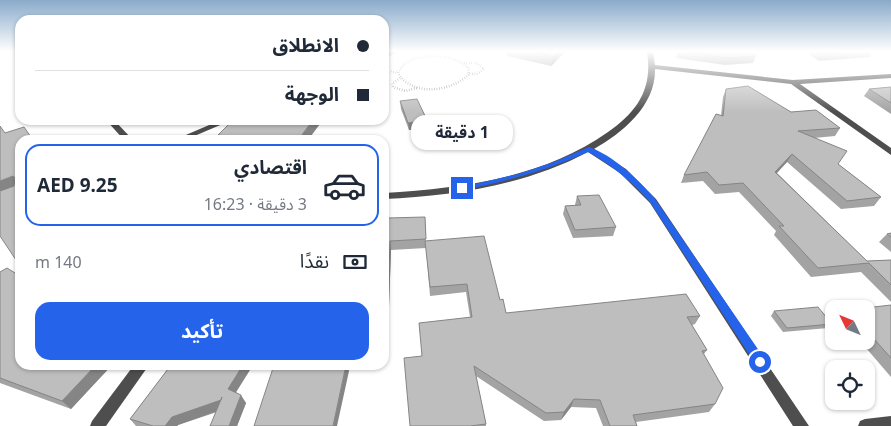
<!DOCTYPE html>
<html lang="ar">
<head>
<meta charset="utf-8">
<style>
	body { margin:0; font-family:"Noto Sans","Noto Sans Arabic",sans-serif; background:#f2f2f3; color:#1f2937; direction:rtl; height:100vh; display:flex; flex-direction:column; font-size:19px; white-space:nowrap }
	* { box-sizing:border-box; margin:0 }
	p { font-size:16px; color:#747a83 }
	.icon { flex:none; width:28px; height:28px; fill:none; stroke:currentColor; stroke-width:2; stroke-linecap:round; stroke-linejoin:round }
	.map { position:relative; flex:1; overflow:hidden; direction:ltr }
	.details { position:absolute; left:15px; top:135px; width:374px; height:235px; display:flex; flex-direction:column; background:#fff; border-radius:15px; box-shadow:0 1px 4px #0004; direction:rtl }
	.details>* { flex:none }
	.top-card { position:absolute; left:15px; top:15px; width:374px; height:110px; border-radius:15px; box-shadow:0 1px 4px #0004; direction:rtl; display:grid; align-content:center; height:110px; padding:0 20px; background:#fff }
	.needle { width:32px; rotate:313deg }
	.fabs { position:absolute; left:825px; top:300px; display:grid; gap:10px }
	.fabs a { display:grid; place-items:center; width:50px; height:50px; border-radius:10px; background:#fff; box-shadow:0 1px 4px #0004; font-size:25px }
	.end { position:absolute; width:22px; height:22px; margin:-11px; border:6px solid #2563eb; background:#fff; box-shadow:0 0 0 2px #fff }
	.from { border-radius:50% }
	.bubble { position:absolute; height:35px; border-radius:15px; background:#fff; box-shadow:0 1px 4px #0004; font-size:16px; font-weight:700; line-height:35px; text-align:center; direction:rtl }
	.top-card b { display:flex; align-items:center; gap:18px; height:48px; font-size:19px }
	.top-card b+b { border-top:1px solid #e0e1e3 }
	.top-card i { width:12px; height:12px; background:#1f2937 }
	ul { padding:9px 0 0; list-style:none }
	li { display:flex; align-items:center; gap:15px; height:82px; margin:0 10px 8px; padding:0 10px; border:2px solid transparent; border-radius:15px }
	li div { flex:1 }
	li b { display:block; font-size:19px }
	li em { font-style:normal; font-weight:700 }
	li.on { border-color:#2563eb }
	li>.icon { width:45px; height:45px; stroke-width:1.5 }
	.pay { display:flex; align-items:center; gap:12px; height:55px; padding:0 20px; font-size:19px }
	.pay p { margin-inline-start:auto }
	.button { display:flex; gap:10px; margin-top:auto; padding:10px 20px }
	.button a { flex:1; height:58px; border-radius:15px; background:#2563eb; color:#fff; font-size:20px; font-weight:700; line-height:58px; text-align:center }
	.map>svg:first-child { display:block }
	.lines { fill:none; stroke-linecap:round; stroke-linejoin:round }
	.path { stroke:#707070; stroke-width:2.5; stroke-dasharray:0.5 2; stroke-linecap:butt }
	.lane { fill:#4e4e4e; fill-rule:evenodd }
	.street { fill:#4e4e4e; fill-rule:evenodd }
	.wall { fill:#a3a3a3 }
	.shaded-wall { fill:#858585 }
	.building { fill:#bebebe; stroke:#858585 }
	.route { fill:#2563eb }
</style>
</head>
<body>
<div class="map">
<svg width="891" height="426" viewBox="0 0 891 426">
	<rect width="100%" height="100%" fill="#fff"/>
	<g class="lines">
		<!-- path -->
		<g class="path">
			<path d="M428,56c15,0 28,2 40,11l1,7c-17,18 -57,23 -71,-1 6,-13 17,-15 30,-17z"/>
			<path d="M464,63h12l8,6 -7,5h-8"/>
			<path d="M386,70l12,3"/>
			<path d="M400,78l-8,6 1,3 12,4 12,-3"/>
		</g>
		<!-- lane -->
		<g class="lane">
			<path d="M134,365h15l-43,61h-16l2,-5z"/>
			<path d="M891,416v10h-33l2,-5 5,-2z"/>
		</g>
		<!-- street -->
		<g class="street">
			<path d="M388,52h9l-13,7v-4z"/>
			<path d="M647,52h6l2,13 138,15 98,-6v4l-91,6 91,64v7l-100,-71 -136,-15c1,36 -32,64 -61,80l32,20 30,30 153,227h-16l-143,-223 -30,-30 -32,-21c-62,33 -135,44 -204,47v-6c78,-5 159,-15 224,-61 29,-20 45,-43 39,-80z"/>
			<path d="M106,120h8l19,20h-9z"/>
			<path d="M221,120h11l-47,20h-11z"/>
		</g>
	</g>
	<!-- wall -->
	<g class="wall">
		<path d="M507,52h58l-14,14 -44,-10z"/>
		<path d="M678,52h73l5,4 -3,7 -28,2 -49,-7z"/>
		<path d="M805,52h67l-2,5 -51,4z"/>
		<path d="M891,87v27l-27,-18 5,-7z"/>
		<path d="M726,89l65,23 49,16 -5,8 -21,2 24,26 43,33 -7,9 -33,3 -54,-47 -10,11 90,88 24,-1v42l-30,-30 -50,5 -37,-42 2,-4 -37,-39 -24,2 -12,-13 -22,2 3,-8 37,-59 2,-19z"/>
		<path d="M400,101l27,27 -18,2 -8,-21z"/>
		<path d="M280,124l28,16h-88l-2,-5z"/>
		<path d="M577,196l39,31 -3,9 -40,2 -10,-24 2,-8 10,-1z"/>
		<path d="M425,217l1,24 74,59 6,13 194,3 -5,8 -3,1 15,25 -3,4 11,50 -6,8 -73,10 1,4h-34l-7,-18 -25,-1 -10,13 -17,1 -68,-45 10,48v2h-76l12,-70 48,-39 -4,-25 -36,4 -4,-48 -35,2 -2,56 -5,1v-69l2,1z"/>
		<path d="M891,233v19l-12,-10 8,-8z"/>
		<path d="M0,272l20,93h92l-41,44 -71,-26z"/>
		<path d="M891,305v72l-31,-36h6v-32z"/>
		<path d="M774,311l58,13 -4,4 -45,4 -12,-16z"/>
		<path d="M171,365h82l-17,27 10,11 -9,23h-27l7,-14 -39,13 -1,1h-41l-6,-7z"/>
	</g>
	<!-- shaded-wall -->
	<g class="shaded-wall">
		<path d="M557,52h8l-14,14 2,-9z"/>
		<path d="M313,120h10l-15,20h-10z"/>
		<path d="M427,120v8l-18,2 -1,-7z"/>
		<path d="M792,154l-5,8 -17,18 5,-8z"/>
		<path d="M13,176l6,9 -19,7v-11z"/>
		<path d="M390,241l1,9 -2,56 -1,-8z"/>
		<path d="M96,365h16l-41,44 -9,-8z"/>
		<path d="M243,365h10l-20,32 -5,-8z"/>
		<path d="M346,365h1l2,6 -12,55h-4z"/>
		<path d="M241,395l5,8 -9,23h-8z"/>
		<path d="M574,399l-3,8 -10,13 3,-8z"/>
		<path d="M221,400l5,8 -48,17 -1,1h-12l7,-9z"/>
	</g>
	<!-- building -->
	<g class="building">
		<path d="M535,52h22l-4,5z"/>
		<path d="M688,52h63l5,4 -28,2z"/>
		<path d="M819,52h26l-22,2z"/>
		<path d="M748,86l43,26 25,-2 24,18 -42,3 49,20 -9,13 43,33 -34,4 -55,-47 -17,18 92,89 24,-1v25l-22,-22 -51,5 -39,-42h5l-41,-43 -24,2 -12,-13 -23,3 32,-61 7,2 3,-27z"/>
		<path d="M891,87v16l-22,-14z"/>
		<path d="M417,99l10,21 -19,3 -8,-22z"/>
		<path d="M233,120h7l40,4 3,-4h30l-15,20h-37l-43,-5z"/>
		<path d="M0,126l5,7 19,-6 9,13h-13v126l-20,-30v-45l14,-5 1,-8 -2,-2 -13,5z"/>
		<path d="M599,195l17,32 -41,3 -10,-24 16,-1 -4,-9z"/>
		<path d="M425,217l1,22 -36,2 -2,57h-4v-60l2,1 1,-21z"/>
		<path d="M891,233v4l-4,-3z"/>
		<path d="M484,236l16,64 3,-1 3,14 180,-19 14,22 -13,1 20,33 -5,1 21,37 -8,16 -82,11 4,11h-27l-10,-26 -26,-1 -10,13 -18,1 -72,-47 12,58 -16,2h-60l-6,-68 18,-2 -3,-33 53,-6 -5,-33 -37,3 -5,-46z"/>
		<path d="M7,268l13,8v89h76l-34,36 -62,-23v-106z"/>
		<path d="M891,305v53l-25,-28v-21h-10z"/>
		<path d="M818,307l14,17 -45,4 -13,-17z"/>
		<path d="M171,365h72l-15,24 13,6 -12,31h-19l12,-29 -1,3 -49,17 -7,9h-12l-23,-7z"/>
		<path d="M274,365h72l-13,61h-79z"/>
	</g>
	<!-- sky -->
	<linearGradient id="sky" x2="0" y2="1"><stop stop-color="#89aaca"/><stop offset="0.46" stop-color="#fff"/><stop offset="1" stop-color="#fff" stop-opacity="0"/></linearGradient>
	<rect width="891" height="112" fill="url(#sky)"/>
	<!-- route -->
	<path class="route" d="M589,147c25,9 49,32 66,52l109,159 1,4 -1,3h-8l-106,-163c-18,-20 -38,-37 -62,-50 -43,19 -80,29 -126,38l-4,-2 60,-14 36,-12z"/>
</svg>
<div class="fabs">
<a><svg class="needle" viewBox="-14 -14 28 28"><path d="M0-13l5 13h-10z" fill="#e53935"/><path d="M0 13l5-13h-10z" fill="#747a83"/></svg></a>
<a><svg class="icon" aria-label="locate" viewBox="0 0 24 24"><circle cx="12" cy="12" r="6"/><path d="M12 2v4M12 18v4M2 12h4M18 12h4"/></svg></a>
</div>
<i class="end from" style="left:760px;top:362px"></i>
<i class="end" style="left:462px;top:188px"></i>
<div class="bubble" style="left:411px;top:115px;width:102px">1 دقيقة</div>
<div class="top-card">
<b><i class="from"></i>الانطلاق</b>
<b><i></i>الوجهة</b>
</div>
<section class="details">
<ul>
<li class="on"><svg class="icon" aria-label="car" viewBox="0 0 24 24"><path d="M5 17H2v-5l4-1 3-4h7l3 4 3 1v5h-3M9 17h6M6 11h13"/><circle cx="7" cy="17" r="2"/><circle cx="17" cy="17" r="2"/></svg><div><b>اقتصادي</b><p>3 دقيقة · 16:23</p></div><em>AED 9.25</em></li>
</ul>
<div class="pay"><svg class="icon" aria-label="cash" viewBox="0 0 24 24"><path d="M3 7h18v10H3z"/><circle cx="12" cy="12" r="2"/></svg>نقدًا<p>140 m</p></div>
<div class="button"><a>تأكيد</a></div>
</section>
</div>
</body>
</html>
